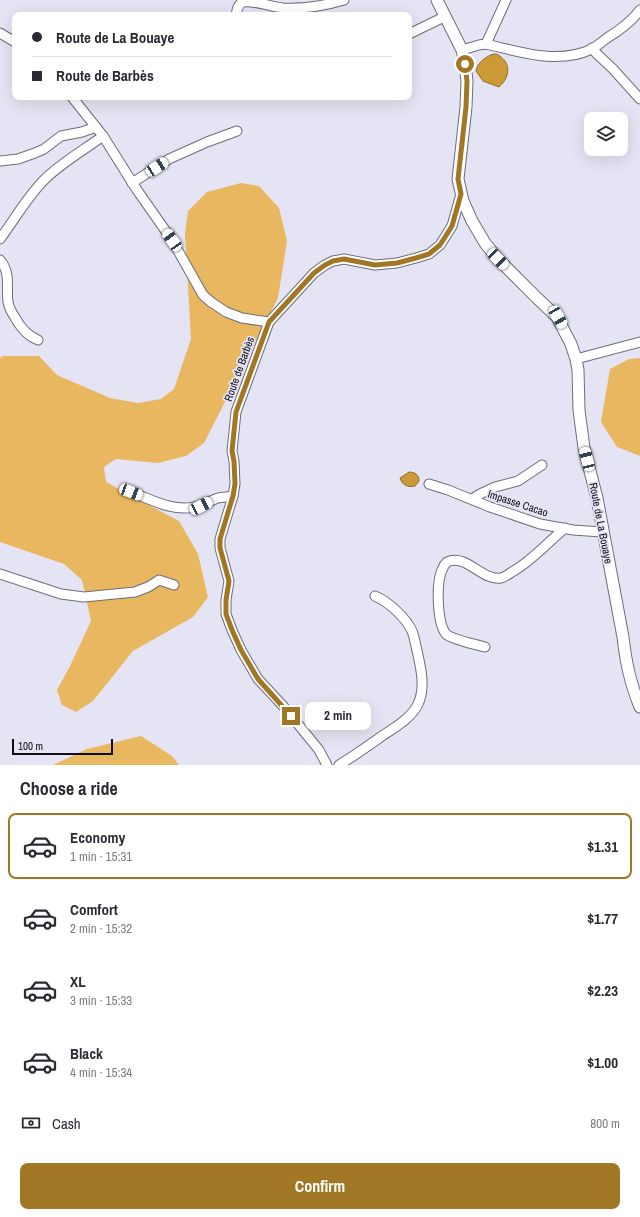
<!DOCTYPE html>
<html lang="en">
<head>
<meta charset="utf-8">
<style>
	body { margin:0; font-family:"Archivo Narrow",sans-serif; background:#f7f7f7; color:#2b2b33; height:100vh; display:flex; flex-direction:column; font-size:15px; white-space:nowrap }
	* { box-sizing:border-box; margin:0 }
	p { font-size:13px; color:#7c7c81 }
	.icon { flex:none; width:22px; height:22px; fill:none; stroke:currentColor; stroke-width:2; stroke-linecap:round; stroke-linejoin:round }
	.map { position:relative; height:765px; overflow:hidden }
	.drawer { display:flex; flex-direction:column; background:#fff; flex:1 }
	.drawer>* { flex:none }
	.banner { position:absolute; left:12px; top:12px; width:400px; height:88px; border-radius:8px; box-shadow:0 4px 16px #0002; display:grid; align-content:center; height:88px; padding:0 20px; background:#fff }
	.buttons { position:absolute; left:584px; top:112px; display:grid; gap:8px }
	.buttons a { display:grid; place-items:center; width:44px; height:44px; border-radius:8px; background:#fff; box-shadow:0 4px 16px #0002; font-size:20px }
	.scale { position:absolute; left:12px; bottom:10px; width:101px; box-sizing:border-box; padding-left:4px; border:2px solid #0e0e13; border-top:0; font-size:11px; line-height:14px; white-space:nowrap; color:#0e0e13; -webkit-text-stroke:3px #e4e4f4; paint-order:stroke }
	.end { position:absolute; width:18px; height:18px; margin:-9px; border:5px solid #a17726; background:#fff; box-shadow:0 0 0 2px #fff }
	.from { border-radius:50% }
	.bubble { position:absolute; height:28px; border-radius:8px; background:#fff; box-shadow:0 4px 16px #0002; font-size:13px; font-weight:800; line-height:28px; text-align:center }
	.car { position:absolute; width:12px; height:24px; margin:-12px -6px; border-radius:5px; box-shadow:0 0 3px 1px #0007; background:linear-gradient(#fff 24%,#345 0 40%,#fff 0 76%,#345 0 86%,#fff 0) }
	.banner b { display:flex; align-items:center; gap:14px; height:38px; font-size:15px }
	.banner b+b { border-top:1px solid #e1e1e2 }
	.banner i { width:10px; height:10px; background:#2b2b33 }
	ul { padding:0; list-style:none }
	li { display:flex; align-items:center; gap:12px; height:66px; margin:0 8px 6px; padding:0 12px; border:2px solid transparent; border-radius:8px }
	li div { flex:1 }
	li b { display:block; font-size:15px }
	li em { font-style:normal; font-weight:800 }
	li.selected { border-color:#a17726 }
	li>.icon { width:36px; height:36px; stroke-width:1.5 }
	h2 { padding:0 20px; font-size:18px; line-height:48px }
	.pay { display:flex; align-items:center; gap:10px; height:44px; padding:0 20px; font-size:15px }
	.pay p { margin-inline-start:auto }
	.button { display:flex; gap:8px; margin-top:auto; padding:8px 20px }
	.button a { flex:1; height:46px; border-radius:8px; background:#a17726; color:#fff; font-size:16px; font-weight:800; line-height:46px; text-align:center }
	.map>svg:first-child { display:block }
	.green { fill:#e9b75f }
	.water { fill:#cb9936; stroke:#926f2c }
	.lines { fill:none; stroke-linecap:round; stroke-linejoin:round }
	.minor-casing { stroke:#6d6d7b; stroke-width:11 }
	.major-casing { stroke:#6d6d7b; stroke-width:13 }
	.minor { stroke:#fff; stroke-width:9 }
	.major { stroke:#fff; stroke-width:11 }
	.route { stroke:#a17726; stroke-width:5 }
	.labels { text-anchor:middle; stroke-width:3.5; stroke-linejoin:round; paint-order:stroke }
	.street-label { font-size:11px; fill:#0e0e13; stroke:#e4e4f4 }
</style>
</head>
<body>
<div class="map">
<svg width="640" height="765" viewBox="0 0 640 765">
	<rect width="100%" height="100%" fill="#e4e4f4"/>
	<!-- green -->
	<g class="green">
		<path d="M241,183l18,3 20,22 8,33 -9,57 -74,145 -18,13 -28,7 -42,-4 -12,8 2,15 73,39 19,33 10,43 -15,20 -60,34 -40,50 -17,11 -14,-7 -5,-15 13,-24 21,-45 -9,-41 -18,-16 -64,-22v-184l3,-2h36l18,19 53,23 28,5 23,-4 13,-10 17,-50 -6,-105 3,-23 19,-19z"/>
		<path d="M640,358v98l-23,-9 -16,-25 9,-53 19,-10z"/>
		<path d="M141,736l31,20 7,9h-126l34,-16z"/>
	</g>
	<!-- water -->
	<g class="water">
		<path d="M494,54c5,0 7,3 11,7 6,9 2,19 -6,26l-16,-6 -7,-10c1,-8 10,-15 18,-17z"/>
		<path d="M409,472c6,0 10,3 10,9l-4,5c-7,2 -13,-1 -15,-8z"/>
	</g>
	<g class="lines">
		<defs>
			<g id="minor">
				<path d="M236,15c1,-5 2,-11 7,-13 11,-2 28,5 40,6 20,1 41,-2 61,-8"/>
				<path d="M0,33l15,9"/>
				<path d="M409,34l35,-17"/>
				<path d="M486,44l20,-44"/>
				<path d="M592,48l5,6 16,15 27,30"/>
				<path d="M462,50l17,-5 7,-1c35,8 72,21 106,5 5,-3 10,-7 15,-11 13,-8 24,-16 33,-28"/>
				<path d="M72,97l31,39 34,54 35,50 31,55 8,7 15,10 16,6 27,4"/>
				<path d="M0,161l18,-2 17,-6 9,-4 17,-13 21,-4 14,-5"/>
				<path d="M132,183l37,-24 38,-17 30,-11"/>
				<path d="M0,239c15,-20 27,-42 44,-59 17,-17 40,-30 59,-44"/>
				<path d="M0,260c11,13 6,26 8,42 1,8 7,15 11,22 6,8 10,12 19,16"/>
				<path d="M576,359l64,-17"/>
				<path d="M429,484l19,6 42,17 50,17 33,6 29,2"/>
				<path d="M131,492c19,7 42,20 63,15 8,-1 15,-6 24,-9 4,-1 10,-1 15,-2"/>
				<path d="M472,499l8,-5 15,-7 23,-6 24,-16"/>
				<path d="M0,574l61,20 23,3 51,-5 13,-5 8,-5 3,-2 15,5"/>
				<path d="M485,647c-8,-2 -34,-8 -39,-13 -9,-11 -10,-51 -4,-64 1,-3 3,-6 5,-8 20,-9 34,19 54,16 4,-1 8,-4 11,-6 20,-11 35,-29 53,-44"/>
				<path d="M327,765l-8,-15 -35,-43 -26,-28 -17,-29 -9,-20 -6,-16v-14l3,-19 -9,-33v-9l13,-43 2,-12 -1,-23 -2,-10 4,-39 33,-90 45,-49 11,-8 8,-4 11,-2 31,6 22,-2 19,-5 13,-4 11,-9 12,-19 9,-32"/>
				<path d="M339,765c15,-9 29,-19 43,-29 12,-8 28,-17 35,-30 10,-18 3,-41 -1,-60 -1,-4 -2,-10 -4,-15 -6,-13 -23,-29 -37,-35"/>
			</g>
			<path id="major" d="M437,0l25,50 3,14 2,17 -1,26 -8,72 5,22 9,20 13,22 13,16 38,38 21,20 14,27 5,15 2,11 1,40 5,38 13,50 26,139c3,26 7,45 17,70"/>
		</defs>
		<!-- minor casing -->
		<use href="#minor" class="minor-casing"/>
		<!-- major casing -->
		<use href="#major" class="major-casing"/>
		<!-- minor -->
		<use href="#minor" class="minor"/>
		<!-- major -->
		<use href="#major" class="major"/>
	</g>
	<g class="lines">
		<!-- route -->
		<path class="route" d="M291,716l-33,-37 -17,-29 -9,-20 -6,-16v-14l3,-19 -9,-33v-9l13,-43 2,-12 -1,-23 -2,-10 4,-39 33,-90 45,-49 11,-8 8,-4 11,-2 31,6 22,-2 19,-5 13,-4 11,-9 12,-19 9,-32 -3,-15 8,-72 1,-26 -2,-17"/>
	</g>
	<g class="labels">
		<!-- street labels -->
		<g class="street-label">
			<text transform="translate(239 369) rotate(-70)" y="4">Route de Barbès</text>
			<text transform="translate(518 503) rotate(18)" y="4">Impasse Cacao</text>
			<text transform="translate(601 523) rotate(79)" y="4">Route de La Bouaye</text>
		</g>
	</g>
</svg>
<div class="buttons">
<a><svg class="icon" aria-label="layers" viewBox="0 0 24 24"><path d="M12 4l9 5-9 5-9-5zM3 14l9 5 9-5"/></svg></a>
</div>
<div class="scale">100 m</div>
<i class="end from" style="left:465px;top:64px"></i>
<i class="end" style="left:291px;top:716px"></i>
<div class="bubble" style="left:305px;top:702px;width:66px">2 min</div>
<i class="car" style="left:157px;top:167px;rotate:57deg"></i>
<i class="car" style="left:172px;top:240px;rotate:325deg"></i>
<i class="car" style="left:498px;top:259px;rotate:136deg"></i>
<i class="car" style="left:558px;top:317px;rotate:150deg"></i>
<i class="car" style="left:587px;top:459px;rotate:346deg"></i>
<i class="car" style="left:131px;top:492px;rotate:111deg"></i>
<i class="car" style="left:201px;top:506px;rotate:63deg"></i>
<div class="banner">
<b><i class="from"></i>Route de La Bouaye</b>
<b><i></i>Route de Barbès</b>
</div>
</div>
<section class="drawer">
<h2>Choose a ride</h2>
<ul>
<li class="selected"><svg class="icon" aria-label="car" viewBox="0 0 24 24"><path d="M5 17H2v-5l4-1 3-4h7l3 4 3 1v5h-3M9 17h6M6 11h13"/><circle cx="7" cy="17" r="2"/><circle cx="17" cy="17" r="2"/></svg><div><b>Economy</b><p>1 min · 15:31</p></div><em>$1.31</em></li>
<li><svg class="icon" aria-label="car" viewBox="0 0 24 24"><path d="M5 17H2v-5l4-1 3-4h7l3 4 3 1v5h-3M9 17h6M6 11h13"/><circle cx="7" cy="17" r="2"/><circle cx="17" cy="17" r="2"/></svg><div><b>Comfort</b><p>2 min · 15:32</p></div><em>$1.77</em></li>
<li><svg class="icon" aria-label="car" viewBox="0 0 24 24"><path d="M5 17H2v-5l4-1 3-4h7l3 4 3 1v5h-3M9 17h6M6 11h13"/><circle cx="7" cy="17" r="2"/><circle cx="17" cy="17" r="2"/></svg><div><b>XL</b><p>3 min · 15:33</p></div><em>$2.23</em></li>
<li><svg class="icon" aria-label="car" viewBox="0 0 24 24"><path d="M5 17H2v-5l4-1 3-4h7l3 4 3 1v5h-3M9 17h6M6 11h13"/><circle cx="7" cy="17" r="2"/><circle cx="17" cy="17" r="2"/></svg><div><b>Black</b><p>4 min · 15:34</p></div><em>$1.00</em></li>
</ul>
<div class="pay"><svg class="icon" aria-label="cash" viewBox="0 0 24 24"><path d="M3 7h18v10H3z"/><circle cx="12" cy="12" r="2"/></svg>Cash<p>800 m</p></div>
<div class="button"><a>Confirm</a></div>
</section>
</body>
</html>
